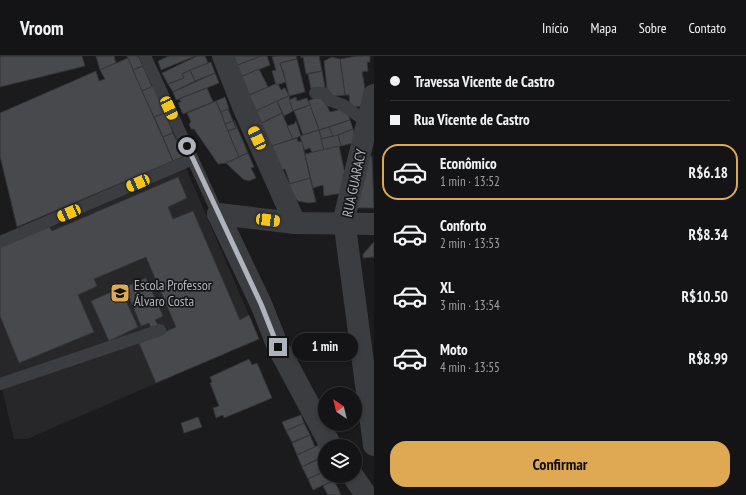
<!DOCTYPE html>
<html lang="pt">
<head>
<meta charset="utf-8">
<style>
	body { margin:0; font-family:"PT Sans Narrow",sans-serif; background:#212123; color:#f1f3f6; height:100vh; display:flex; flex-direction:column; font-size:15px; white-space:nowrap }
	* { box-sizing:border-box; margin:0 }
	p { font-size:13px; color:#9d9ea1 }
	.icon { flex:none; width:22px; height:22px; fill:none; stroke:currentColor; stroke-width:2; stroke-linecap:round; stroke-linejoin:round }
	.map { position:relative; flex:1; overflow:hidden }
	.drawer { display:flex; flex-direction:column; background:#141416; width:372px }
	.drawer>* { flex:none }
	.top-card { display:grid; align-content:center; height:88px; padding:0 16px; background:#141416 }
	.needle { width:26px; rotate:325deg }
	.buttons { position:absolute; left:318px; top:331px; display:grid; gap:8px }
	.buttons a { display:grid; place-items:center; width:44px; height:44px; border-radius:50%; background:#141416; box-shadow:0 2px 6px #0003,0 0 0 1px #333335; font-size:20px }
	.end { position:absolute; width:18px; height:18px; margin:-9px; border:5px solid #afb3bb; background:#111; box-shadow:0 0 0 2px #111 }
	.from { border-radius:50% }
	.bubble { position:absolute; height:28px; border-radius:14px; background:#141416; box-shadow:0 2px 6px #0003,0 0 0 1px #333335; font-size:13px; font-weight:700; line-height:28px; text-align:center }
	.car { position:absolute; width:12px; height:24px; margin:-12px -6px; border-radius:5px; box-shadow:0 0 3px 1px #0007; background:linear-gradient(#f5c518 24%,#345 0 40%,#f5c518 0 76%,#345 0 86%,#f5c518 0) }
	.top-card b { display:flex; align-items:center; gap:14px; height:38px; font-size:15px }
	.top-card b+b { border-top:1px solid #333335 }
	.top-card i { width:10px; height:10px; background:#f1f3f6 }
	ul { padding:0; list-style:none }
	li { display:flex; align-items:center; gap:12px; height:56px; margin:0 8px 6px; padding:0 8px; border:2px solid transparent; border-radius:16px }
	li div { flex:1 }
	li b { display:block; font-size:15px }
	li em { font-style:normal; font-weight:700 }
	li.on { border-color:#dea952 }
	li>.icon { width:36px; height:36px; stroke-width:1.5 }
	.action { display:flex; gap:8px; margin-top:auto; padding:8px 16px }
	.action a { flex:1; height:46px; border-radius:16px; background:#dea952; color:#111; font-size:16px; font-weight:700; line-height:46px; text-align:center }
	header { display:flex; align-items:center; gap:24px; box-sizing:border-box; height:56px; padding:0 20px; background:#141416; border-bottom:1px solid #333335 }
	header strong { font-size:19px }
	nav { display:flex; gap:22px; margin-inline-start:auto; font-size:14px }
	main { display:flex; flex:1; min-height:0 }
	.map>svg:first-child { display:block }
	.built { fill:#27272a }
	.building { fill:#48494d; stroke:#353539 }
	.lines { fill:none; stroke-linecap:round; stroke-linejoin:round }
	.lane { stroke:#3c3d41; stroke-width:12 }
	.street { stroke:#3c3d41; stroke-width:22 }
	.route { stroke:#afb3bb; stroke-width:5 }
	.labels { text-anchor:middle; stroke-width:3.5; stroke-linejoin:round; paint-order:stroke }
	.street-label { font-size:14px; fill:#afb3bb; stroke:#161618 }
	.poi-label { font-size:14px; fill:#afb3bb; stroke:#161618; text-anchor:start }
</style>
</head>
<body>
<header>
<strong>Vroom</strong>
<nav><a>Início</a><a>Mapa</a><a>Sobre</a><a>Contato</a></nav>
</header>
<main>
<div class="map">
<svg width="374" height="439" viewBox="0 0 374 439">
	<rect width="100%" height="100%" fill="#1b1b1d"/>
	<!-- built -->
	<path class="built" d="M186,112l73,171 -232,100h-13l-14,-58v-134z"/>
	<!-- building -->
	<g class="building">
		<path d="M0,0h82l3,10 -85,21z"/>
		<path d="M96,0h18l2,7 -16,7z"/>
		<path d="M127,0h11l5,10 -10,4z"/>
		<path d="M169,0h26l-34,14 -3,-9z"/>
		<path d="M197,0h8l3,7 -26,11 2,4 -16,6 -6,-11z"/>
		<path d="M229,0h32l-28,11z"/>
		<path d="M261,0h6l3,9 -32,13 -5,-11z"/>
		<path d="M276,0h20l1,3 -17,4 6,19 -10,3 -4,-14 4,-1 -4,-13z"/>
		<path d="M301,0h18l3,15 -16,3 -3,-17 -2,1z"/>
		<path d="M358,0h12v6h-3l1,9 -6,1 4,22 -1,12 -15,1 -1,-12h-4l-5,-36z"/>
		<path d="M332,1l8,2 5,36 -17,2 -4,-36z"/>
		<path d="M128,2l45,103 -156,66 -17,-71v-43l96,-42 3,10 6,-2 -5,-9z"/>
		<path d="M297,3l8,33 -16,4 -6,-26h-1l-2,-7z"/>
		<path d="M211,6l4,11 -20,8 -5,-11z"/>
		<path d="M143,10l9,21 -10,4 -9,-21z"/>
		<path d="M259,13l9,18 -23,10 -7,-19z"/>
		<path d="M190,14l5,11 -22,11 -5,-8 16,-6 -2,-4z"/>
		<path d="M322,15l3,16 -14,2 -3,-15z"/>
		<path d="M215,17l4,10 -43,17 -3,-8z"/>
		<path d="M275,28h3l3,6 4,-2 4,8 -37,17 -7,-16z"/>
		<path d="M153,30l12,27 -11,4 -12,-26z"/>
		<path d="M207,32l6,14 -30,12 -5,-11 3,-1 -2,-3z"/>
		<path d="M322,39l8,17 16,-4 4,12 -31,10 -11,-29z"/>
		<path d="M289,40l4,15 -9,5 -7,-15z"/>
		<path d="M225,41l4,12 -8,3 -5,-11z"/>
		<path d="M296,41l1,4 10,-3 3,7 -17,6 -4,-11z"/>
		<path d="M216,45l23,56 -13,6 -8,1 -24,-35h-3l-2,-5 2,-2 -4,-9z"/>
		<path d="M277,45l5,12 -26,13 -6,-12z"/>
		<path d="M310,49l9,25 -16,5 -9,-24z"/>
		<path d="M228,53l5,12 -8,3 -4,-12z"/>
		<path d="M165,57l8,20 -10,4 -9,-20z"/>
		<path d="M282,57l11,26 -27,9 -10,-22z"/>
		<path d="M234,64l14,33 -9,4 -11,-26 8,-3z"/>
		<path d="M350,64l3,9 -20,8 -4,-10z"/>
		<path d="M233,65l3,7 -8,3 -3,-7z"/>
		<path d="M296,65l5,15 -8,3 -6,-13 7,-2z"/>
		<path d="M329,71l4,9 -12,3 -2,-9z"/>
		<path d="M353,73l4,13 -16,4 -3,-11z"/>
		<path d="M319,74l5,20 -12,3 -2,-5 -6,2 -4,-14z"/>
		<path d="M173,77l11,23 -11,5 -10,-24z"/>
		<path d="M338,79l3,11 -17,4 -3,-11z"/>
		<path d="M297,82l1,4 4,-1 8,37 -20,6 -5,-15 -6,2 -11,-24z"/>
		<path d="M339,90l6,28 -2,1v18l-19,3 -1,-11 -10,3 -8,-34z"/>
		<path d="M248,97l6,14 -3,1 5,10 -7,3 -6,-2 -17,-16z"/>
		<path d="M372,100l2,52h-18l9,-49z"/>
		<path d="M178,121l9,21 -19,9 5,12 20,-8 47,109 9,-5 10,24 -103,44 -17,-40 37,-16 -30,-70 -52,22 3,7 -19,9 16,37 -75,31 -19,-47v-69l49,-20 3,4z"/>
		<path d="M310,122l6,24 -7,1 -11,-2 -12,-16z"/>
		<path d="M374,186v15l-11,1v-4z"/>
		<path d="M146,222l17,38 -8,4 3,5 -7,3 -2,-5 -8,3 -16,-39z"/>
		<path d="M120,232l18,39 -29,14 -18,-40z"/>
		<path d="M249,303l3,6 5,-2 15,35 -48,20 -1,-3 -7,3 -3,-10 6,-2 -9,-23 2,-1 -2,-5z"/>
		<path d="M301,359l3,8 -18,8 -4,-9z"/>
		<path d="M198,361l4,10 -18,6 -3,-10z"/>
		<path d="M304,367l6,12 -18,7 -6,-11z"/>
		<path d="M310,379l5,12 -18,8 -5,-12z"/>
		<path d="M319,389l5,11 -22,11 -5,-12z"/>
		<path d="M323,401l2,14 -17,8 -6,-12z"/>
		<path d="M325,415v5h7l2,4 -21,10 -5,-11z"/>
		<path d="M334,424l7,15h-13l-5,-9z"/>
	</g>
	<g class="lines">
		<!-- lane -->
		<g class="lane">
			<path d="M145,0l73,158"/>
			<path d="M315,37h9l5,7 14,5 24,17"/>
			<path d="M0,186l193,-83"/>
			<path d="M0,328l160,-54"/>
		</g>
		<!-- street -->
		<g class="street">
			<path d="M223,0l21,53 51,114"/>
			<path d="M374,39l-30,124 30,226"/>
			<path d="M218,158l43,90 17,43 53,99"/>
			<path d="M218,158l77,9 79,1"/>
			<path d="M353,420l13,19"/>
		</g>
	</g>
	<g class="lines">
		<!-- route -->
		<path class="route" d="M187,90l74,158 17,43"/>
	</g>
	<!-- icons -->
	<defs>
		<symbol id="school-square" viewBox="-11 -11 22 22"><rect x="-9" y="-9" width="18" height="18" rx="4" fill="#dea952" stroke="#161618"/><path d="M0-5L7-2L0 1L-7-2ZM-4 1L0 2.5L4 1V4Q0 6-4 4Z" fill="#111"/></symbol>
	</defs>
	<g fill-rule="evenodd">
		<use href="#school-square" x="109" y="226" width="22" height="22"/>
	</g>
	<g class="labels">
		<!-- street labels -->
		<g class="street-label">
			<text transform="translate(354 127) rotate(-78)" y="5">RUA GUARACY</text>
		</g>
		<!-- poi labels -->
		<g class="poi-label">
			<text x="134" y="234">Escola Professor<tspan x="134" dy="16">Álvaro Costa</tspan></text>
		</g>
	</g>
</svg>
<div class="buttons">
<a><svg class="needle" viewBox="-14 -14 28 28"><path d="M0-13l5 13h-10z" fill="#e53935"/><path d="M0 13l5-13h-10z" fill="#9d9ea1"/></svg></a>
<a><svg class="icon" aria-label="layers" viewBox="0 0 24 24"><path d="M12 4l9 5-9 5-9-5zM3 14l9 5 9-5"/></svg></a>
</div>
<i class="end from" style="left:187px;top:90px"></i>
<i class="end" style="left:278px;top:291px"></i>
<div class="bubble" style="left:292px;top:277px;width:66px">1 min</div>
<i class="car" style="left:169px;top:52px;rotate:155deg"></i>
<i class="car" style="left:257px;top:82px;rotate:335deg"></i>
<i class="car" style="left:138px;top:127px;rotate:247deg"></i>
<i class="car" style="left:69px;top:157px;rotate:247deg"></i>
<i class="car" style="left:268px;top:164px;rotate:97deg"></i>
</div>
<section class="drawer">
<div class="top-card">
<b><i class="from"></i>Travessa Vicente de Castro</b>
<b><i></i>Rua Vicente de Castro</b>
</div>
<ul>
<li class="on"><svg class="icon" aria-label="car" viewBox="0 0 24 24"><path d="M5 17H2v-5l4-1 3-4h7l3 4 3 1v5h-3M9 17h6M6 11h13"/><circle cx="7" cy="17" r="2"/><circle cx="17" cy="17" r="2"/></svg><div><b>Econômico</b><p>1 min · 13:52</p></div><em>R$6.18</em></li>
<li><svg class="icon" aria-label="car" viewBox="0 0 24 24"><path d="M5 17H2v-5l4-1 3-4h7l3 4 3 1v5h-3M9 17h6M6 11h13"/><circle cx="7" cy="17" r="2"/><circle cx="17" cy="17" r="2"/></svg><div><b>Conforto</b><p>2 min · 13:53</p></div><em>R$8.34</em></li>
<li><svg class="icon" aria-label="car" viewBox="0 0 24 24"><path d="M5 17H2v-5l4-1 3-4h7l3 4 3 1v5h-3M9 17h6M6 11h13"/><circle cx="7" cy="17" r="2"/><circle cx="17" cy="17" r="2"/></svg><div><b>XL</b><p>3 min · 13:54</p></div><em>R$10.50</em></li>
<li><svg class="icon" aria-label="car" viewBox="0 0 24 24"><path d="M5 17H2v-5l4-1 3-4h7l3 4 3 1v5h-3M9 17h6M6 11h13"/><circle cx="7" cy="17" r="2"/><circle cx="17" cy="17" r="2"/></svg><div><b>Moto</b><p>4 min · 13:55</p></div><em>R$8.99</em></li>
</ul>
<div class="action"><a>Confirmar</a></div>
</section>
</main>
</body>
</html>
